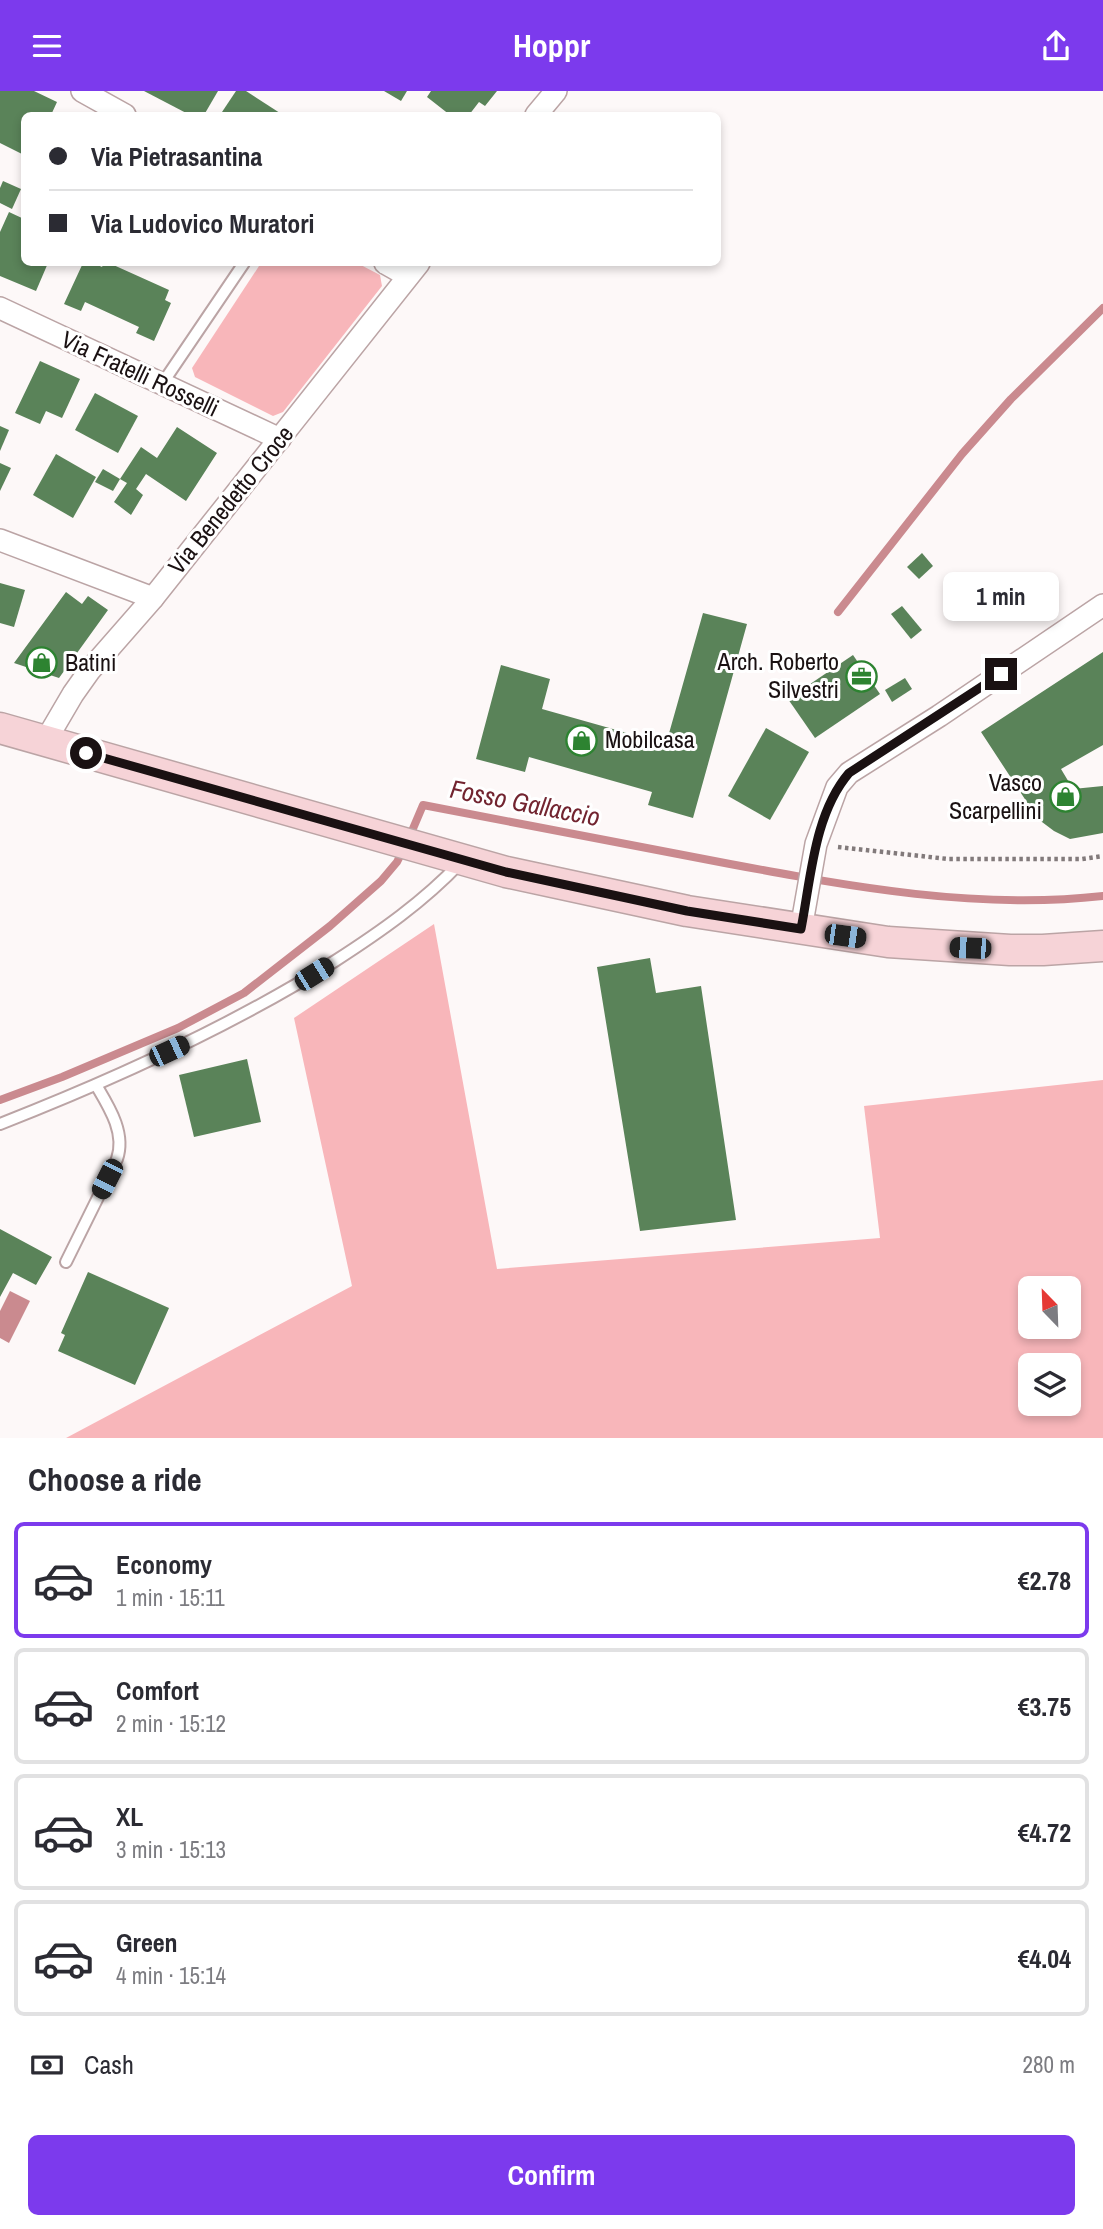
<!DOCTYPE html>
<html lang="en">
<head>
<meta charset="utf-8">
<style>
	body { margin:0; font-family:"Archivo Narrow",sans-serif; background:#f7f7f7; color:#2b2b33; height:100vh; display:flex; flex-direction:column; font-size:26px; white-space:nowrap }
	* { box-sizing:border-box; margin:0 }
	p { font-size:23px; color:#7c7c81 }
	.icon { flex:none; width:38px; height:38px; fill:none; stroke:currentColor; stroke-width:2; stroke-linecap:round; stroke-linejoin:round }
	.map { position:relative; height:1347px; overflow:hidden }
	.side { display:flex; flex-direction:column; background:#fff; flex:1 }
	.side>* { flex:none }
	.guide { position:absolute; left:21px; top:21px; width:700px; height:154px; border-radius:10px; box-shadow:0 4px 10px #0003; display:grid; align-content:center; height:154px; padding:0 28px; background:#fff }
	.needle { width:46px; rotate:337deg }
	.tools { position:absolute; left:1018px; top:1185px; display:grid; gap:14px }
	.tools a { display:grid; place-items:center; width:63px; height:63px; border-radius:10px; background:#fff; box-shadow:0 4px 10px #0003; font-size:35px }
	.end { position:absolute; width:32px; height:32px; margin:-16px; border:9px solid #1a1112; background:#fff; box-shadow:0 0 0 4px #fff }
	.from { border-radius:50% }
	.bubble { position:absolute; height:49px; border-radius:10px; background:#fff; box-shadow:0 4px 10px #0003; font-size:23px; font-weight:800; line-height:49px; text-align:center }
	.car { position:absolute; width:21px; height:42px; margin:-21px -10px; border-radius:9px; box-shadow:0 0 5px 2px #0007; background:linear-gradient(#222 24%,#8ab4d8 0 40%,#222 0 76%,#8ab4d8 0 86%,#222 0) }
	.guide b { display:flex; align-items:center; gap:24px; height:66px; font-size:26px }
	.guide b+b { border-top:2px solid #e1e1e2 }
	.guide i { width:18px; height:18px; background:#2b2b33 }
	ul { padding:0; list-style:none }
	li { display:flex; align-items:center; gap:21px; height:116px; margin:0 14px 10px; padding:0 14px; border:4px solid #e1e1e2; border-radius:10px }
	li div { flex:1 }
	li b { display:block; font-size:26px }
	li em { font-style:normal; font-weight:800 }
	li.selected { border-color:#7c3aed }
	li>.icon { width:63px; height:63px; stroke-width:1.5 }
	h2 { padding:0 28px; font-size:32px; line-height:84px }
	.pay { display:flex; align-items:center; gap:18px; height:77px; padding:0 28px; font-size:26px }
	.pay p { margin-inline-start:auto }
	.action { display:flex; gap:14px; margin-top:auto; padding:14px 28px }
	.action a { flex:1; height:80px; border-radius:10px; background:#7c3aed; color:#fff; font-size:28px; font-weight:800; line-height:80px; text-align:center }
	header { display:flex; justify-content:space-between; align-items:center; height:91px; padding:0 28px; background:#7c3aed; color:#fff; font-size:32px; font-weight:800 }
	.map>svg:first-child { display:block }
	.green { fill:#f8b6ba; fill-rule:evenodd }
	.water { fill:#ca8a8f }
	.lines { fill:none; stroke-linecap:round; stroke-linejoin:round }
	.stream { stroke:#ca8a8f; stroke-width:8 }
	.building { fill:#5a8359 }
	.lane-casing { stroke:#bba4a5; stroke-width:14 }
	.street-casing { stroke:#bba4a5; stroke-width:24 }
	.secondary-casing { stroke:#bba4a5; stroke-width:33 }
	.path { stroke:#827a7b; stroke-width:4.5; stroke-dasharray:3.5 3.5; stroke-linecap:butt }
	.lane { stroke:#fff; stroke-width:10 }
	.street { stroke:#fff; stroke-width:21 }
	.secondary { stroke:#f6d3d7; stroke-width:30 }
	.route { stroke:#1a1112; stroke-width:9 }
	.labels { text-anchor:middle; stroke-width:6; stroke-linejoin:round; paint-order:stroke }
	.street-label { font-size:24px; fill:#1a1112; stroke:#fff }
	.poi-label { font-size:24px; fill:#1a1112; stroke:#fff; text-anchor:end }
	.water-label { font-size:26px; font-style:italic; fill:#722430; stroke:#fff }
</style>
</head>
<body>
<header><svg class="icon" aria-label="menu" viewBox="0 0 24 24"><path d="M4 6h16M4 12h16M4 18h16"/></svg>Hoppr<svg class="icon" aria-label="share" viewBox="0 0 24 24"><path d="M12 15V3M7 8l5-5 5 5M5 13v7h14v-7"/></svg></header>
<div class="map">
<svg width="1103" height="1347" viewBox="0 0 1103 1347">
	<rect width="100%" height="100%" fill="#fdf8f8"/>
	<!-- green -->
	<g class="green">
		<path d="M261,172h96l23,12 2,11 -99,126 -10,4 -78,-39 -3,-9z"/>
		<path d="M434,833l63,345 383,-31 -16,-132 239,-26v358h-1037l286,-152 -58,-268zM1031,1197h38v39h-38zM1031,1274h38v38h-38z"/>
	</g>
	<!-- water -->
	<path class="water" d="M10,1200l20,10 -21,42 -9,-5v-27z"/>
	<g class="lines">
		<!-- stream -->
		<g class="stream">
			<path d="M838,521l124,-158 49,-55 92,-91"/>
			<path d="M409,747l14,-33c102,20 204,40 307,59 123,23 247,46 373,32"/>
			<path d="M0,1009l62,-23 116,-49 66,-35 86,-67 51,-45 16,-19 6,-12"/>
		</g>
	</g>
	<!-- building -->
	<g class="building">
		<path d="M0,0h34l23,11 -6,13h-27v40l-24,-12z"/>
		<path d="M144,0h74l-14,24h-14z"/>
		<path d="M236,0h10l37,24h-63z"/>
		<path d="M384,0h23l-6,10z"/>
		<path d="M431,0h66l-12,15 -6,-4 -10,13h-19l-23,-18z"/>
		<path d="M3,90l18,8 -9,20 -12,-6v-15z"/>
		<path d="M9,121l15,7v44h24l-12,28 -36,-15v-44z"/>
		<path d="M83,172h10l9,4 2,-4h5l60,27 -4,10 6,3 -17,38 -18,-8 3,-6 -54,-25 -4,9 -17,-7z"/>
		<path d="M40,270l40,18 -18,39 -16,-7 -6,13 -25,-11z"/>
		<path d="M95,302l43,23 -20,37 -43,-23z"/>
		<path d="M0,335l9,4 -9,21z"/>
		<path d="M177,336l40,26 -31,48 -40,-27 -10,15 7,6 -12,20 -17,-13 13,-19 -7,-4 21,-32 16,11z"/>
		<path d="M56,363l40,23 -23,41 -40,-23z"/>
		<path d="M0,372l11,5 -11,23z"/>
		<path d="M103,378l17,10 -7,12 -18,-9z"/>
		<path d="M922,462l11,13 -14,13 -12,-12z"/>
		<path d="M0,492l25,7 -11,37 -14,-4z"/>
		<path d="M66,501l16,12 6,-8 20,14 -49,68 -45,-15z"/>
		<path d="M902,515l20,24 -11,9 -20,-25z"/>
		<path d="M703,522l44,11 -54,194 -45,-13 4,-13 -123,-35 -4,15 -49,-13 25,-94 49,14 -8,30 124,35z"/>
		<path d="M1103,561v93l-42,24 12,20 30,-3v47l-33,6 -16,-8 -16,-12 -57,-87z"/>
		<path d="M853,564l27,39 -65,44 -27,-39z"/>
		<path d="M905,587l7,11 -20,13 -7,-12z"/>
		<path d="M766,637l43,24 -39,68 -42,-24z"/>
		<path d="M650,867l6,35 45,-7 35,234 -96,11 -43,-264z"/>
		<path d="M247,968l14,63 -67,15 -15,-62z"/>
		<path d="M0,1138l52,28 -16,28 -23,-12 -13,24z"/>
		<path d="M88,1181l81,36 -34,77 -77,-34 7,-16 -4,-2z"/>
	</g>
	<g class="lines">
		<defs>
			<g id="lane">
				<path d="M162,293l82,-121"/>
				<path d="M0,1033c115,-45 230,-97 335,-163 45,-29 88,-59 125,-98"/>
				<path d="M66,1171l51,-103c9,-26 -8,-52 -21,-74"/>
			</g>
			<g id="street">
				<path d="M82,0l43,24"/>
				<path d="M536,24l20,-24"/>
				<path d="M385,172l23,13"/>
				<path d="M0,217l280,131"/>
				<path d="M0,449l153,58"/>
				<path d="M46,649l27,-46 17,-24 63,-72 266,-335"/>
				<path d="M801,838l15,-85 21,-57 12,-14 90,-57 164,-111"/>
			</g>
			<path id="secondary" d="M0,637l506,144 181,39 201,31 122,8h33l60,-4"/>
		</defs>
		<!-- lane casing -->
		<use href="#lane" class="lane-casing"/>
		<!-- street casing -->
		<use href="#street" class="street-casing"/>
		<!-- secondary casing -->
		<use href="#secondary" class="secondary-casing"/>
		<!-- path -->
		<path class="path" d="M838,756l110,12h134l21,-3"/>
		<!-- lane -->
		<use href="#lane" class="lane"/>
		<!-- street -->
		<use href="#street" class="street"/>
		<!-- secondary -->
		<use href="#secondary" class="secondary"/>
	</g>
	<g class="lines">
		<!-- route -->
		<path class="route" d="M86,662l420,119 181,39 114,18c10,-51 13,-115 48,-156l152,-99"/>
	</g>
	<!-- icons -->
	<defs>
		<symbol id="shop-ring" viewBox="-11 -11 22 22"><circle r="9.5" fill="#fff" stroke="#2d8331" stroke-width="1.5"/><path d="M-5-2.5h2.3a2.7 3.5 0 0 1 5.4 0H5L5.5 6h-11ZM-1.5-2.5h3a1.5 2.3 0 0 0-3 0Z" fill="#2d8331"/></symbol>
		<symbol id="office-ring" viewBox="-11 -11 22 22"><circle r="9.5" fill="#fff" stroke="#2d8331" stroke-width="1.5"/><path d="M-6-3h4V-5.5h4V-3h4V5H-6ZM-1-4.5V-3h2v-1.5ZM-6 0V1H6V0Z" fill="#2d8331"/></symbol>
	</defs>
	<g fill-rule="evenodd">
		<use href="#shop-ring" x="24" y="554" width="35" height="35"/>
		<use href="#office-ring" x="844" y="568" width="35" height="35"/>
		<use href="#shop-ring" x="564" y="632" width="35" height="35"/>
		<use href="#shop-ring" x="1048" y="688" width="35" height="35"/>
	</g>
	<g class="labels">
		<!-- street labels -->
		<g class="street-label">
			<text transform="translate(140 283) rotate(25)" y="8">Via Fratelli Rosselli</text>
			<text transform="translate(231 409) rotate(-51)" y="8">Via Benedetto Croce</text>
		</g>
		<!-- poi labels -->
		<g class="poi-label">
			<text x="839" y="579">Arch. Roberto<tspan x="839" dy="28">Silvestri</tspan></text>
			<text x="65" y="580" text-anchor="start">Batini</text>
			<text x="605" y="657" text-anchor="start">Mobilcasa</text>
			<text x="1042" y="700">Vasco<tspan x="1042" dy="28">Scarpellini</tspan></text>
		</g>
		<!-- water labels -->
		<g class="water-label">
			<text transform="translate(525 712) rotate(11)" y="9">Fosso Gallaccio</text>
		</g>
	</g>
</svg>
<div class="tools">
<a><svg class="needle" viewBox="-14 -14 28 28"><path d="M0-13l5 13h-10z" fill="#e53935"/><path d="M0 13l5-13h-10z" fill="#7c7c81"/></svg></a>
<a><svg class="icon" aria-label="layers" viewBox="0 0 24 24"><path d="M12 4l9 5-9 5-9-5zM3 14l9 5 9-5"/></svg></a>
</div>
<i class="end from" style="left:86px;top:662px"></i>
<i class="end" style="left:1001px;top:583px"></i>
<div class="bubble" style="left:943px;top:481px;width:116px">1 min</div>
<i class="car" style="left:845px;top:845px;rotate:98deg"></i>
<i class="car" style="left:970px;top:857px;rotate:272deg"></i>
<i class="car" style="left:314px;top:883px;rotate:58deg"></i>
<i class="car" style="left:169px;top:960px;rotate:65deg"></i>
<i class="car" style="left:107px;top:1088px;rotate:207deg"></i>
<div class="guide">
<b><i class="from"></i>Via Pietrasantina</b>
<b><i></i>Via Ludovico Muratori</b>
</div>
</div>
<section class="side">
<h2>Choose a ride</h2>
<ul>
<li class="selected"><svg class="icon" aria-label="car" viewBox="0 0 24 24"><path d="M5 17H2v-5l4-1 3-4h7l3 4 3 1v5h-3M9 17h6M6 11h13"/><circle cx="7" cy="17" r="2"/><circle cx="17" cy="17" r="2"/></svg><div><b>Economy</b><p>1 min · 15:11</p></div><em>€2.78</em></li>
<li><svg class="icon" aria-label="car" viewBox="0 0 24 24"><path d="M5 17H2v-5l4-1 3-4h7l3 4 3 1v5h-3M9 17h6M6 11h13"/><circle cx="7" cy="17" r="2"/><circle cx="17" cy="17" r="2"/></svg><div><b>Comfort</b><p>2 min · 15:12</p></div><em>€3.75</em></li>
<li><svg class="icon" aria-label="car" viewBox="0 0 24 24"><path d="M5 17H2v-5l4-1 3-4h7l3 4 3 1v5h-3M9 17h6M6 11h13"/><circle cx="7" cy="17" r="2"/><circle cx="17" cy="17" r="2"/></svg><div><b>XL</b><p>3 min · 15:13</p></div><em>€4.72</em></li>
<li><svg class="icon" aria-label="car" viewBox="0 0 24 24"><path d="M5 17H2v-5l4-1 3-4h7l3 4 3 1v5h-3M9 17h6M6 11h13"/><circle cx="7" cy="17" r="2"/><circle cx="17" cy="17" r="2"/></svg><div><b>Green</b><p>4 min · 15:14</p></div><em>€4.04</em></li>
</ul>
<div class="pay"><svg class="icon" aria-label="cash" viewBox="0 0 24 24"><path d="M3 7h18v10H3z"/><circle cx="12" cy="12" r="2"/></svg>Cash<p>280 m</p></div>
<div class="action"><a>Confirm</a></div>
</section>
</body>
</html>
